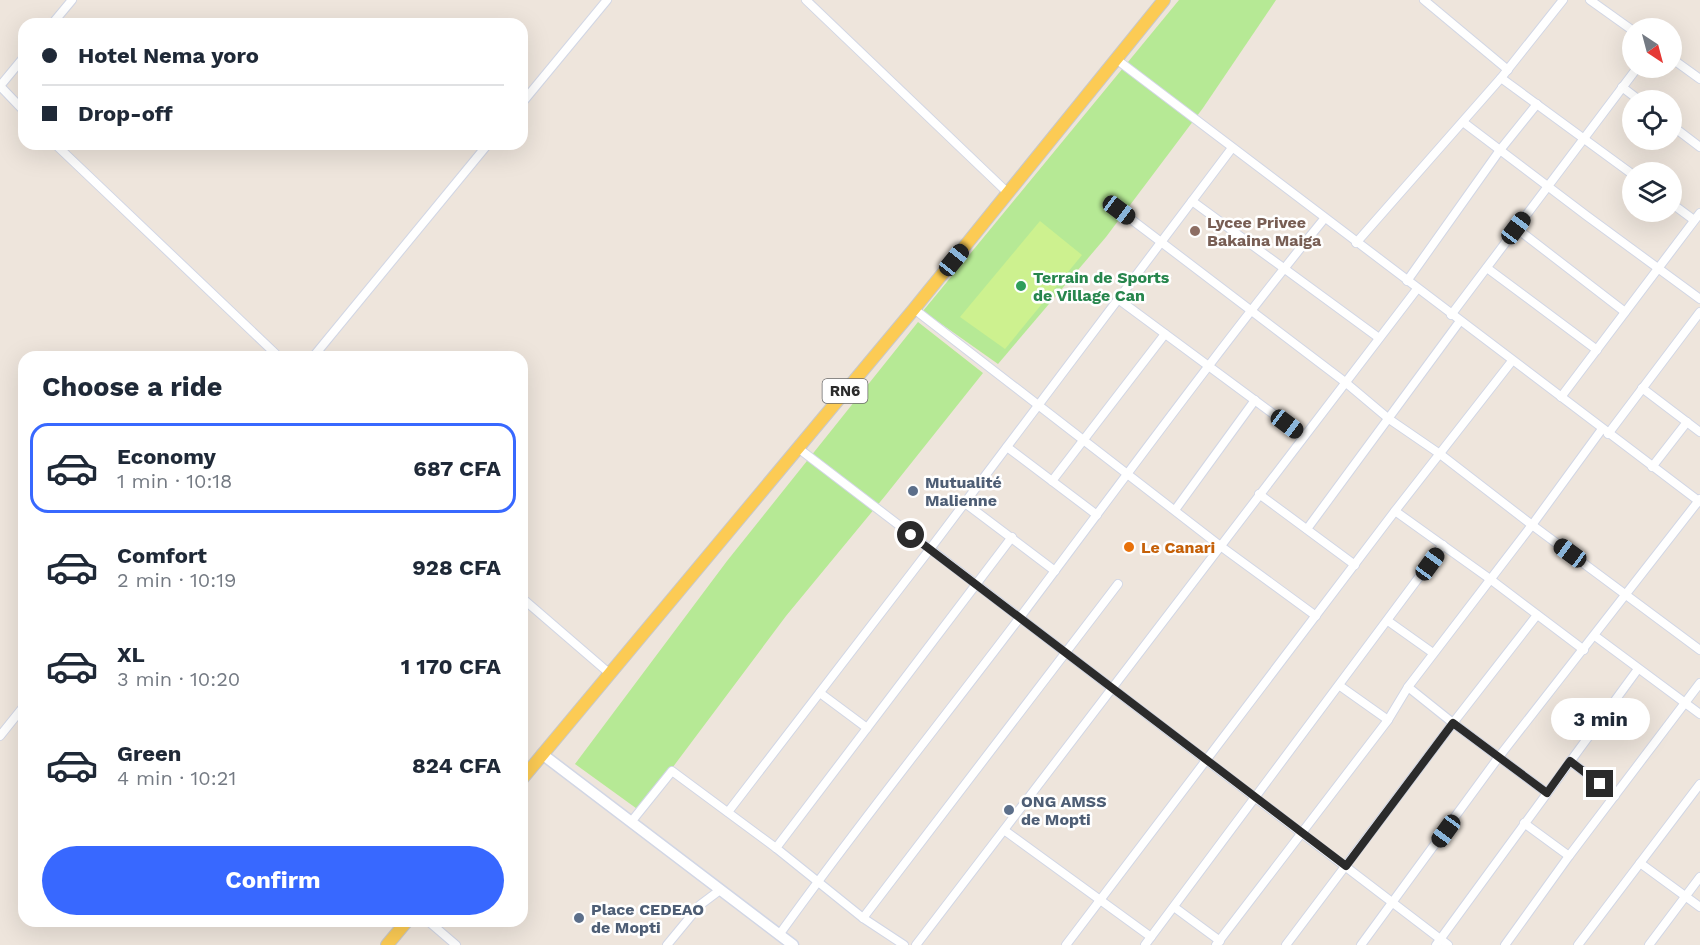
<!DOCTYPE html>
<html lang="en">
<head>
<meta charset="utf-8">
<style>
	body { margin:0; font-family:"Work Sans",sans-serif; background:#f6f6f7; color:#1f2937; height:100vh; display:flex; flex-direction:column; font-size:22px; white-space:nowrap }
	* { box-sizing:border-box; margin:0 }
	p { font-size:20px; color:#747a83 }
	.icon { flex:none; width:33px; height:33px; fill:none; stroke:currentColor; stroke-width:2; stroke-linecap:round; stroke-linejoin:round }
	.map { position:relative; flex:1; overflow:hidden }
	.panel { position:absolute; left:18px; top:351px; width:510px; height:576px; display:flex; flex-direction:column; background:#fff; border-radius:18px; box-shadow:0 6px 24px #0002 }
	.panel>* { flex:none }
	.top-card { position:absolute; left:18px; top:18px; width:510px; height:132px; border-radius:18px; box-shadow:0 6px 24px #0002; display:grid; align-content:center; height:132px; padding:0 24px; background:#fff }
	.needle { width:39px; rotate:144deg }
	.tools { position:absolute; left:1622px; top:18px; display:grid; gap:12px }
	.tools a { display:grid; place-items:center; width:60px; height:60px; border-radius:50%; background:#fff; box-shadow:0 6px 24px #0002; font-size:30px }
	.end { position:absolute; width:27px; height:27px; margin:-14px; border:8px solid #2b2b2b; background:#fff; box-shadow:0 0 0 3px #fff }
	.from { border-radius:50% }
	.bubble { position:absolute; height:42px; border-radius:21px; background:#fff; box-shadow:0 6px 24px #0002; font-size:20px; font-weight:700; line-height:42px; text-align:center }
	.car { position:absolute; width:18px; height:36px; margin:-18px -9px; border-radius:8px; box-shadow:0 0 4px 2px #0007; background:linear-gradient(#222 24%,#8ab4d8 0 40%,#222 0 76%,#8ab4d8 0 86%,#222 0) }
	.top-card b { display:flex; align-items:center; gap:21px; height:57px; font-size:22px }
	.top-card b+b { border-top:2px solid #e0e1e3 }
	.top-card i { width:15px; height:15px; background:#1f2937 }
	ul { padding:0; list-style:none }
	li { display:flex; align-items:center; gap:18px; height:90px; margin:0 12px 9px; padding:0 12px; border:3px solid transparent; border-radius:18px }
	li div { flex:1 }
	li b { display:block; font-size:22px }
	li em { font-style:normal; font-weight:700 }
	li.selected { border-color:#3868ff }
	li>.icon { width:54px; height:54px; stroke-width:1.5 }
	h2 { padding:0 24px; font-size:27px; line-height:72px }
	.primary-button { display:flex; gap:12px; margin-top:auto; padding:12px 24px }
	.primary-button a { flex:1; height:69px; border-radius:36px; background:#3868ff; color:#fff; font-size:24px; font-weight:700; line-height:69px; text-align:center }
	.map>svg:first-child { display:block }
	.green { fill:#b6e995 }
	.pitch { fill:#cdf18f }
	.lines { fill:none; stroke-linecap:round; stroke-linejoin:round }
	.minor-casing { stroke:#d1d6e5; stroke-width:10 }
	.tertiary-casing { stroke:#d1d6e5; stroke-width:13 }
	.primary-casing { stroke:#c8c8c8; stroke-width:14 }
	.minor { stroke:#fff; stroke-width:8 }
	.tertiary { stroke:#fff; stroke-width:10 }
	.primary { stroke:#fccb54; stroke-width:12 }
	.route { stroke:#2b2b2b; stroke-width:8 }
	.education-dot { fill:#8d6e63; stroke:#fff; stroke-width:2 }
	.leisure-dot { fill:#2e9e5b; stroke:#fff; stroke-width:2 }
	.service-dot { fill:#5c6f8a; stroke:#fff; stroke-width:2 }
	.food-dot { fill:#e8710a; stroke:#fff; stroke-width:2 }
	.labels { text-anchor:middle; stroke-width:5; stroke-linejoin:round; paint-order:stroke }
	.shield { fill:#fff; stroke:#6b6b6b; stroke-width:1.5 }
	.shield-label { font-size:15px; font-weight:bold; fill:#2b2b2b }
	.education-label { font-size:16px; font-weight:bold; fill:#785e54; stroke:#fff; text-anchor:start }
	.leisure-label { font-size:16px; font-weight:bold; fill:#27864d; stroke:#fff; text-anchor:start }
	.service-label { font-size:16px; font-weight:bold; fill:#4e5e75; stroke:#fff; text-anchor:start }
	.food-label { font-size:16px; font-weight:bold; fill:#c56008; stroke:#fff; text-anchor:start }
</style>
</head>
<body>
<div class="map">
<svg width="1700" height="945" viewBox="0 0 1700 945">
	<rect width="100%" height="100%" fill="#eee5dc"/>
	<!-- green -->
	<g class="green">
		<path d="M1179,0h97l-73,108 -97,129 -108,127 -75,-53z"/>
		<path d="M918,322l65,51 -98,123 -99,120 -146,195 -65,-47 152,-203z"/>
	</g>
	<!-- pitch -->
	<path class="pitch" d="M1040,221l42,34 -77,94 -45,-32z"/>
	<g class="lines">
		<defs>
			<g id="minor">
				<path d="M806,0l202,193"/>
				<path d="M1424,0l84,70"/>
				<path d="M1590,0l42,30"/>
				<path d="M52,24l20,-24"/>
				<path d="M1671,58l29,21"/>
				<path d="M1116,59l584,443"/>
				<path d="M1501,78l131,96"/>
				<path d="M0,86l24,-29"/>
				<path d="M0,86l24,25"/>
				<path d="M1622,87l17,13"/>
				<path d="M522,103l85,-103"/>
				<path d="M1463,122l124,94 113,83"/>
				<path d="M1671,125l29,22"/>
				<path d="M55,144l224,213"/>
				<path d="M1192,201l187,137"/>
				<path d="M1671,203l23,17"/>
				<path d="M1119,210l226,172 44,37 51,35 92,71 168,125"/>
				<path d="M1516,228l109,84"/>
				<path d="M1356,243l145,-165 62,-78"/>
				<path d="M1487,268l110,82"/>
				<path d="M1407,281l93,-131 37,-46"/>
				<path d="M1118,299l185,137"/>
				<path d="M914,309l305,236 97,71"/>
				<path d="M1451,315l186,-247"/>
				<path d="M313,357l175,-213"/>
				<path d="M1642,388l58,44"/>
				<path d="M1561,397l139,-184"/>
				<path d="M1608,434l92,-122"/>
				<path d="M1007,447l90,68"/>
				<path d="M798,448l650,497"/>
				<path d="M1652,467l35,-45"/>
				<path d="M1052,481l113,-147"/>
				<path d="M1259,494l96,71"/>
				<path d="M965,503l90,68"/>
				<path d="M1175,510l80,-110"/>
				<path d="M1395,511l95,68 94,71"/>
				<path d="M1307,529l153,-208"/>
				<path d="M522,598l87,75"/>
				<path d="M1388,621l45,32"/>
				<path d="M1595,636l105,78"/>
				<path d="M1340,686l48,34"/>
				<path d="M1408,687l45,36 94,70"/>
				<path d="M820,693l47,35"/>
				<path d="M0,736l24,-30"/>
				<path d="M1570,761l45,35"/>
				<path d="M728,812l202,-263 302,-401"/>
				<path d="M631,822l41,-51 104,77 87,70 41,27"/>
				<path d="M1524,823l45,33"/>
				<path d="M1004,830l147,107"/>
				<path d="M776,848l236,-311"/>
				<path d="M1640,863l60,44"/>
				<path d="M1174,907l46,34"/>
				<path d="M863,918l255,-334"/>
				<path d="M428,921l28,24"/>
				<path d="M779,935c78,-109 162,-213 242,-319 100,-133 198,-268 303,-397"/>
				<path d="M667,945l33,-40 20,-15"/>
				<path d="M916,945l501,-656"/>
				<path d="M1066,945l329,-434 117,-150"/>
				<path d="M1145,945l298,-400"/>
				<path d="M1216,945l172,-225 20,-33 124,-162 70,-96"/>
				<path d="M1286,945l167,-222 84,-108"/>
				<path d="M1361,945l137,-187 202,-259"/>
				<path d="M1436,945l202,-276"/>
				<path d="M1505,945l64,-89 131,-173"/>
				<path d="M1578,945l122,-161"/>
				<path d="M1649,945l51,-68"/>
			</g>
			<path id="tertiary" d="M542,754l251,191"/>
			<g id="primary">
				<path d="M522,779l392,-470 250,-309"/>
				<path d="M387,945l20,-24"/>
			</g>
		</defs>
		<!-- minor casing -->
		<use href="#minor" class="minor-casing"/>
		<!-- tertiary casing -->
		<use href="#tertiary" class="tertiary-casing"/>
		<!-- primary casing -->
		<use href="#primary" class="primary-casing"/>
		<!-- minor -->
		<use href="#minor" class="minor"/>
		<!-- tertiary -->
		<use href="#tertiary" class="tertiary"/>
		<!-- primary -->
		<use href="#primary" class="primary"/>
	</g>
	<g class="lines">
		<!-- route -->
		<path class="route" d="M911,535l435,331 107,-143 94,70 23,-32 30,23"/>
	</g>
	<!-- markers -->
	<circle class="education-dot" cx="1195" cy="231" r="6"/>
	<circle class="leisure-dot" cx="1021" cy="286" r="6"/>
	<g class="service-dot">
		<circle cx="913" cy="491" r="6"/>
		<circle cx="1009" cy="810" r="6"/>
		<circle cx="579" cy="918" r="6"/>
	</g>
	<circle class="food-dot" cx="1129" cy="547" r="6"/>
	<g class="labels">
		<!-- shield labels -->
		<rect class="shield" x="822.5" y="379" width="45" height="24" rx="4.5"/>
		<g class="shield-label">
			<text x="845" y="396">RN6</text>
		</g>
		<!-- education labels -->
		<g class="education-label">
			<text x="1207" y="228">Lycee Privee<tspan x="1207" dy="18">Bakaina Maiga</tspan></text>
		</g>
		<!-- leisure labels -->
		<g class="leisure-label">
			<text x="1033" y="283">Terrain de Sports<tspan x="1033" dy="18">de Village Can</tspan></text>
		</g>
		<!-- service labels -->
		<g class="service-label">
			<text x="925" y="488">Mutualité<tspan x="925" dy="18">Malienne</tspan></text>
			<text x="1021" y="807">ONG AMSS<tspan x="1021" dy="18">de Mopti</tspan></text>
			<text x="591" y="915">Place CEDEAO<tspan x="591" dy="18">de Mopti</tspan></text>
		</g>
		<!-- food labels -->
		<g class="food-label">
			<text x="1141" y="553">Le Canari</text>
		</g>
	</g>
</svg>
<div class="tools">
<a><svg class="needle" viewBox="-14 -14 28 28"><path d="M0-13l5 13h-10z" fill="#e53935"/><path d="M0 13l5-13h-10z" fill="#747a83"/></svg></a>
<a><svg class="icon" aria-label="locate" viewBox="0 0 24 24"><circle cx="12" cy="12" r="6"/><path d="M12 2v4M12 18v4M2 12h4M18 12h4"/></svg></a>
<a><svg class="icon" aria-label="layers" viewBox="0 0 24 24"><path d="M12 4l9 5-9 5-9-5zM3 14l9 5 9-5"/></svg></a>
</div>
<i class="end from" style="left:911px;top:535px"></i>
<i class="end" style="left:1600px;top:784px"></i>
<div class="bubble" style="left:1551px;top:698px;width:99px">3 min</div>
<i class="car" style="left:1119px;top:210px;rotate:127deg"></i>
<i class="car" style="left:1516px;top:228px;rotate:37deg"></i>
<i class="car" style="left:954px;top:260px;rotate:39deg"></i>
<i class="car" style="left:1287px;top:424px;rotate:127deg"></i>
<i class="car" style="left:1570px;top:553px;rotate:306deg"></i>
<i class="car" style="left:1430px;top:564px;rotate:36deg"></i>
<i class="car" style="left:1446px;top:831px;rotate:216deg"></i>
<div class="top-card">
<b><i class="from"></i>Hotel Nema yoro</b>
<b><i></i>Drop-off</b>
</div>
<section class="panel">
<h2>Choose a ride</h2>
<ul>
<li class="selected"><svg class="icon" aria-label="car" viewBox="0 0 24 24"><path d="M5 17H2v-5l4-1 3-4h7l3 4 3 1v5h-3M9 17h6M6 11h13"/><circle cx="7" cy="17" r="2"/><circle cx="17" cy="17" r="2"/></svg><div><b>Economy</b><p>1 min · 10:18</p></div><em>687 CFA</em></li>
<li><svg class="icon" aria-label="car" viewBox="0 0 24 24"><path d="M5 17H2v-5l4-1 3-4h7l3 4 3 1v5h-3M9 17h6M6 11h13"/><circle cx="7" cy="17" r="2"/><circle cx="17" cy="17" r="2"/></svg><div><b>Comfort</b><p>2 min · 10:19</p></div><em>928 CFA</em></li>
<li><svg class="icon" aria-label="car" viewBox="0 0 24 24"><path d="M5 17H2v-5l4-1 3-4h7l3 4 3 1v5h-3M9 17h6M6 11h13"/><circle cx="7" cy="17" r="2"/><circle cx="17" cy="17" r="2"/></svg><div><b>XL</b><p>3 min · 10:20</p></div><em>1 170 CFA</em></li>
<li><svg class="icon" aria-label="car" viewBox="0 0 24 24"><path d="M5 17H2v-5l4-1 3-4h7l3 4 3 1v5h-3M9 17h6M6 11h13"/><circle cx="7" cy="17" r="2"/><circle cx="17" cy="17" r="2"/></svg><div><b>Green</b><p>4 min · 10:21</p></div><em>824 CFA</em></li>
</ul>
<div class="primary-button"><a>Confirm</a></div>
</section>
</div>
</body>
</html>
